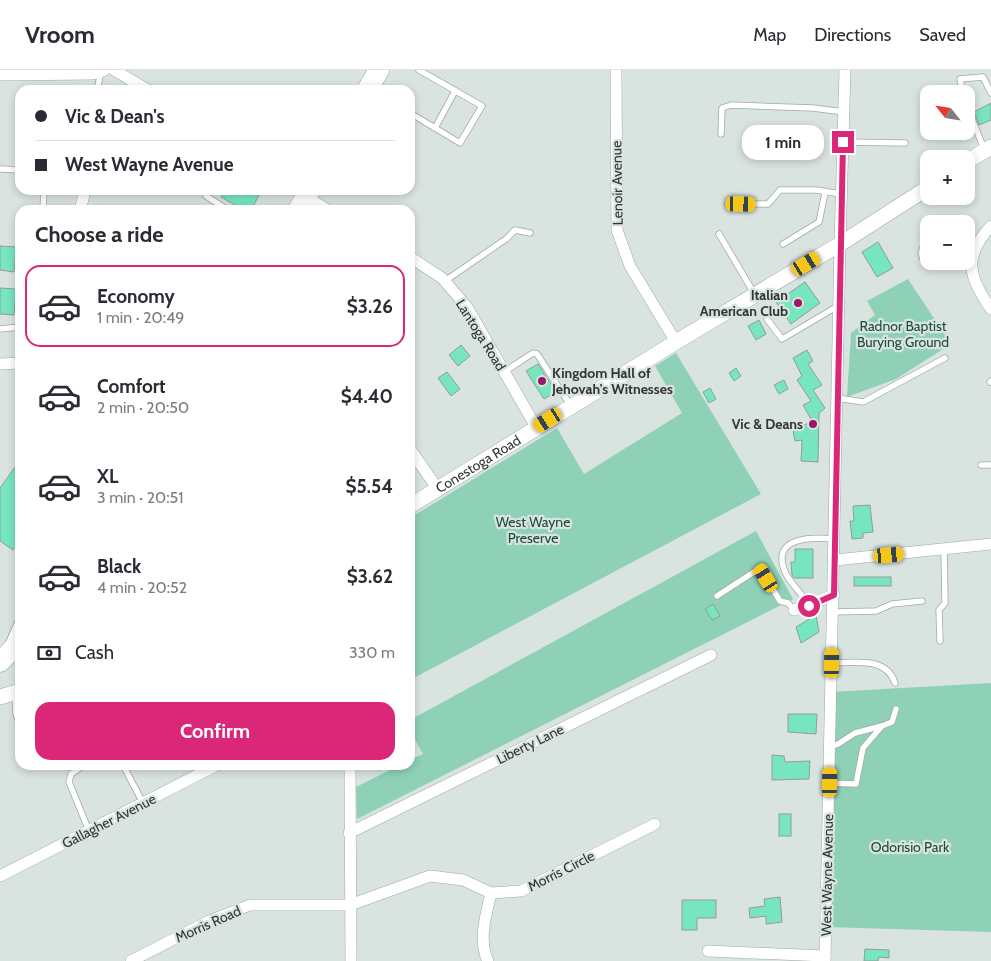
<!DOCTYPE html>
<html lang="en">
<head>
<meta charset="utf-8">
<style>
	body { margin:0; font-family:Cabin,sans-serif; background:#f7f7f7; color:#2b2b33; height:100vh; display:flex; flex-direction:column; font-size:19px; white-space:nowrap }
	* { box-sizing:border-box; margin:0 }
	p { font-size:16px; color:#7c7c81 }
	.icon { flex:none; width:28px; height:28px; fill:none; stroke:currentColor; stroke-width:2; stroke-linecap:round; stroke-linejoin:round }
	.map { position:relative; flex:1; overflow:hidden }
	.panel { position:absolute; left:15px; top:135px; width:400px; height:565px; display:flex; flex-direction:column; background:#fff; border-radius:15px; box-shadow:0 2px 8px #0003 }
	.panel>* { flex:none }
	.guide { position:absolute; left:15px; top:15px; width:400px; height:110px; border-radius:15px; box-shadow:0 2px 8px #0003; display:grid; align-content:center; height:110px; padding:0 20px; background:#fff }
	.needle { width:32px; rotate:300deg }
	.fabs { position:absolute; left:920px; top:15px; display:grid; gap:10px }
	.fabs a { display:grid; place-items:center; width:55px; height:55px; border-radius:10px; background:#fff; box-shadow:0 2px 8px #0003; font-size:25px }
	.end { position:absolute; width:22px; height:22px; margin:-11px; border:6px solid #db2777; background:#fff; box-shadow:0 0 0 2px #fff }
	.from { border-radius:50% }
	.bubble { position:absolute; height:35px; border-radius:15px; background:#fff; box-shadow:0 2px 8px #0003; font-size:16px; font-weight:700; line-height:35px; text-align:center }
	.car { position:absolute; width:15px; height:30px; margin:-15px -8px; border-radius:6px; box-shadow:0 0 4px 1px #0007; background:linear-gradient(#f5c518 24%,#345 0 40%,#f5c518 0 76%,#345 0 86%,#f5c518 0) }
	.guide b { display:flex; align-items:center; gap:18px; height:48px; font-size:19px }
	.guide b+b { border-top:1px solid #e1e1e2 }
	.guide i { width:12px; height:12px; background:#2b2b33 }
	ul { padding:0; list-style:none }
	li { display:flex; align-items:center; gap:15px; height:82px; margin:0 10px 8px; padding:0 10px; border:2px solid transparent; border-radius:15px }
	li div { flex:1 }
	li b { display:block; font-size:19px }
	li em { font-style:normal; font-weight:700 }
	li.current { border-color:#db2777 }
	li>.icon { width:45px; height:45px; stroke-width:1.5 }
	h2 { padding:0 20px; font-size:22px; line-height:60px }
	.pay { display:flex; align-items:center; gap:12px; height:55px; padding:0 20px; font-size:19px }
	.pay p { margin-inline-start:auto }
	.button { display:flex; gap:10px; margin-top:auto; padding:10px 20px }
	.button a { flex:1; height:58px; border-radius:15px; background:#db2777; color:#fff; font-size:20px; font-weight:700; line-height:58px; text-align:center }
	header { display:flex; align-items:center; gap:30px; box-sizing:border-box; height:70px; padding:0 25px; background:#fff; border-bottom:1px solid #e1e1e2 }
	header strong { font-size:24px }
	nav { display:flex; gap:28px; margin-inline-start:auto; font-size:18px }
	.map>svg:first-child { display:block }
	.green { fill:#8fd1b7 }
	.building { fill:#77e6be; stroke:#939d98 }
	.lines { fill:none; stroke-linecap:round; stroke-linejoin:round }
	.lane-casing { stroke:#a0a9a5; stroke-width:7 }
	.street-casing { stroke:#a0a9a5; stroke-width:12 }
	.secondary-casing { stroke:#a0a9a5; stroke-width:16 }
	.highway-casing { stroke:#a0a9a5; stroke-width:21 }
	.lane { stroke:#fff; stroke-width:5.5 }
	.street { stroke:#fff; stroke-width:11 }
	.secondary { stroke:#fff; stroke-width:15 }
	.highway { stroke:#fff; stroke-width:20 }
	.route { stroke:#db2777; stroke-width:6 }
	.poi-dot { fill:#9a166b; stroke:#d9e3df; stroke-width:2 }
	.labels { text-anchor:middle; stroke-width:4.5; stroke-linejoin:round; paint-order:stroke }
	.street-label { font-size:14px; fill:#323634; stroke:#d9e3df }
	.poi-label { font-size:14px; font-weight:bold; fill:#323634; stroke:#d9e3df; text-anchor:end }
	.park-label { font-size:14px; fill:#1d4d3c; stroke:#d9e3df }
</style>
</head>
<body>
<header>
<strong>Vroom</strong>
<nav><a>Map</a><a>Directions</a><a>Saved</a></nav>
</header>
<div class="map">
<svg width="991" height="891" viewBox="0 0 991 891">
	<rect width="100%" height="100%" fill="#d9e3df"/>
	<!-- green -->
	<g class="green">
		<path d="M908,209l43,65 -55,35 -49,18 4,-64 24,-18 -8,-14z"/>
		<path d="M676,283l85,141 -351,186v-162l147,-90 27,46 98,-61 -27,-47z"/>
		<path d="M756,461l37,68 -436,220 -1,-32 44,-22h10v-5l13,-6 -13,-23v-11z"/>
		<path d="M991,613v249l-165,-5 5,-235z"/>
	</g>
	<!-- building -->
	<g class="building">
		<path d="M991,33v17l-12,5 -5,-13z"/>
		<path d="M225,120h37l-11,20h-8l-22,-13z"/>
		<path d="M878,172l15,26 -16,9 -15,-25z"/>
		<path d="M0,176l16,1 -2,25 -14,-2z"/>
		<path d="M805,212l15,21 -29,21 -15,-22z"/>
		<path d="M0,218l16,1 -2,26 -14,-1z"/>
		<path d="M759,250l7,14 -10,6 -8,-14z"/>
		<path d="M461,275l9,11 -12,10 -9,-11z"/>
		<path d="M807,280l6,11 -5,3 14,21 -9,5 12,18 -6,5 -1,49 -17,-1 1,-21 -7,1 -2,-10 19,-10 -9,-16 8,-4 -14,-21 5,-4 -9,-18z"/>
		<path d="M538,294l18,28 -12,7 -18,-28z"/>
		<path d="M736,298l5,8 -7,5 -5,-8z"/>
		<path d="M447,302l13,17 -9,7 -13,-18z"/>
		<path d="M784,310l4,9 -9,5 -5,-9z"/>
		<path d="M710,318l6,11 -7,4 -6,-11z"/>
		<path d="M20,390v81l-7,9 -13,-9v-53z"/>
		<path d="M870,435l3,27 -10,1v5l-11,1 -2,-18h4l-1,-15z"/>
		<path d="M795,479h18v29h-19l-2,-3 -1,-13h4z"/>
		<rect x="854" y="507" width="37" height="9"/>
		<path d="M713,534l7,12 -8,4 -7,-11z"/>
		<path d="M816,545l3,17 -18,11 -5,-16z"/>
		<path d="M788,644h29l-1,20 -28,-2z"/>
		<path d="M772,685l12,1 1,6 25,-1 -1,18 -37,1z"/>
		<rect x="779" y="744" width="12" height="22"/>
		<path d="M780,827l2,25 -16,2v-8l-16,2 -1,-10 16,-2 -1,-7z"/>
		<path d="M682,830h34v18h-19v12h-15z"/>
		<path d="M865,879l24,1v8l-10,-1 -1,4h-14z"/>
	</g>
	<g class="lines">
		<defs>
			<g id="lane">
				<path d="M97,20l4,-18"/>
				<path d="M963,24l-3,-15 23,-2 8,16"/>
				<path d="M966,34l18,45"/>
				<path d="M410,43l50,30 22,-37 -63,-36"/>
				<path d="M435,58l20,-37"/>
				<path d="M721,64l1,-26 9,-3 82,3 31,4"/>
				<path d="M843,72l62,1"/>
				<path d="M0,99l20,1"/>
				<path d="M210,120l-4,6 22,14"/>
				<path d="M728,134h40l12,-14h36l25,4"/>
				<path d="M43,140l1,-20"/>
				<path d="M719,164l36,61"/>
				<path d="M783,174l36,-22 6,-29"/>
				<path d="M925,195l-4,-12 3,-8 5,-3"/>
				<path d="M445,211l61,-42 9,-9 15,3"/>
				<path d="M767,249l15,20 56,-33"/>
				<path d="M0,259l20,-2"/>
				<path d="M504,302l29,-19 4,1 34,52"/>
				<path d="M990,312l1,-1"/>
				<path d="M837,328l26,4 82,-44"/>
				<path d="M981,395h10"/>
				<path d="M717,526l43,-28 20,33 8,2 6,7"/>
				<path d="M809,536c-7,-13 -18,-22 -23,-32 -18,-38 27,-37 49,-35"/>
				<path d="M833,542l43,-1 16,-7 30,-3"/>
				<path d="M940,571l-1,-31 6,-7 -1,-54"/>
				<path d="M9,572l11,-25"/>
				<path d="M832,593c23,0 54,-7 63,20"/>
				<path d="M15,624l1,20 4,11"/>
				<path d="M830,677l8,-3 17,-11 27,-7"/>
				<path d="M84,695l-13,9 -2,8 20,49"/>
				<path d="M123,695l20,38"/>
				<path d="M829,713l27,1 7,-36 19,-22 10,-4 4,-13"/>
			</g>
			<g id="street">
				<path d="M114,0l34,20"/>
				<path d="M616,0l1,160 13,36 46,76"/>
				<path d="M0,5l93,-1 12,-4"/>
				<path d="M306,127l22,13"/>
				<path d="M80,140l4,-15"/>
				<path d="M991,156c-28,30 -23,51 0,83"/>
				<path d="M410,187l32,21 25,29 69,120"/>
				<path d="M0,294l20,-1"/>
				<path d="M410,379l27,39"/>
				<path d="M835,490l156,-16"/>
				<path d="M794,540l40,-15"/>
				<path d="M350,695l1,196"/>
				<path d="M349,763l362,-178"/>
				<path d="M0,806l217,-111"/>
				<path d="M708,881l117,5"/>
				<path d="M131,891l78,-40 41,-16h100l80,-29 33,4 28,13 30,-2 134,-67"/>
				<path d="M488,891c-10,-20 -2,-47 3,-68"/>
				<path d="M825,891l15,-717 5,-174"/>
			</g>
			<g id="secondary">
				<path d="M966,92l25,-15"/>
				<path id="s1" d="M410,436l266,-164 164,-98 89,-57"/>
				<path d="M0,627l20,-6"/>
			</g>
			<g id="highway">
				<path d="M367,20l12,-20"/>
				<path d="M298,140l12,-20"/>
				<path d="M0,592l20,-20"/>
			</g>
		</defs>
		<!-- lane casing -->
		<use href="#lane" class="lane-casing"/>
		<!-- street casing -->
		<use href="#street" class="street-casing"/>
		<!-- secondary casing -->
		<use href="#secondary" class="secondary-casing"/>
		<!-- highway casing -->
		<use href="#highway" class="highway-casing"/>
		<!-- lane -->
		<use href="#lane" class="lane"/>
		<!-- street -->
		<use href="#street" class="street"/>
		<!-- secondary -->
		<use href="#secondary" class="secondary"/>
		<!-- highway -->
		<use href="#highway" class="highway"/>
	</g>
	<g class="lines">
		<!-- route -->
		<path class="route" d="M809,536l25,-11 9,-453"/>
	</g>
	<!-- markers -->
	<g class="poi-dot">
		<circle cx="798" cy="233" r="5"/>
		<circle cx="542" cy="311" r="5"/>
		<circle cx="813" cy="354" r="5"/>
	</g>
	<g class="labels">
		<!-- street labels -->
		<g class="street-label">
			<text transform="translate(617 113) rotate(-91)" y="5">Lenoir Avenue</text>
			<text transform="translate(481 265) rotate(58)" y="5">Lantoga Road</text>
			<text dy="5" stroke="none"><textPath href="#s1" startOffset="80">Conestoga Road</textPath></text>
			<text transform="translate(530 674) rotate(-26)" y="5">Liberty Lane</text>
			<text transform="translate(109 751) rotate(-27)" y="5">Gallagher Avenue</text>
			<text transform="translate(561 801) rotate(-27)" y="5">Morris Circle</text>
			<text transform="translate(827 805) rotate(-89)" y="5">West Wayne Avenue</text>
			<text transform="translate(208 854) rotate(-24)" y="5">Morris Road</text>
		</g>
		<!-- poi labels -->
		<g class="poi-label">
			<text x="788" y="230">Italian<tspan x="788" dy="16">American Club</tspan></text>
			<text x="552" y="308" text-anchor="start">Kingdom Hall of<tspan x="552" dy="16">Jehovah's Witnesses</tspan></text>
			<text x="803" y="359">Vic &amp; Deans</text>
		</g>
		<!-- park labels -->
		<g class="park-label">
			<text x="903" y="261">Radnor Baptist<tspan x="903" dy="16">Burying Ground</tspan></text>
			<text x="533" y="457">West Wayne<tspan x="533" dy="16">Preserve</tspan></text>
			<text x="910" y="782">Odorisio Park</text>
		</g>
	</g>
</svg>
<div class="fabs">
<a><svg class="needle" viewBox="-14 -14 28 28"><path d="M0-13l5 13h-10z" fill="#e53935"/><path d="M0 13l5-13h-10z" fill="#7c7c81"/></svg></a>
<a>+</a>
<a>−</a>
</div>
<i class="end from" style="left:809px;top:536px"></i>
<i class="end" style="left:843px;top:72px"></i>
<div class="bubble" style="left:742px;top:55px;width:82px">1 min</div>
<i class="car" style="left:741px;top:134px;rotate:91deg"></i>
<i class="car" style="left:806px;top:194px;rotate:59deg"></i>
<i class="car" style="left:548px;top:350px;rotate:238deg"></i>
<i class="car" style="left:889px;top:485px;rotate:85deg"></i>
<i class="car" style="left:766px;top:508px;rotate:328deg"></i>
<i class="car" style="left:832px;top:593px;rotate:1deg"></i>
<i class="car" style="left:830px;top:712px;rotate:1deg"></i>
<div class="guide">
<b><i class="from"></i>Vic &amp; Dean's</b>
<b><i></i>West Wayne Avenue</b>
</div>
<section class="panel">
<h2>Choose a ride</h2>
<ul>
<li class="current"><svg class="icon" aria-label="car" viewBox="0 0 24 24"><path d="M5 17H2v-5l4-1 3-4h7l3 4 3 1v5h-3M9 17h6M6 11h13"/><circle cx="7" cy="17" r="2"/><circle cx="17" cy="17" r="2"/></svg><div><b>Economy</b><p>1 min · 20:49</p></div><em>$3.26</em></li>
<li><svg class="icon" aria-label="car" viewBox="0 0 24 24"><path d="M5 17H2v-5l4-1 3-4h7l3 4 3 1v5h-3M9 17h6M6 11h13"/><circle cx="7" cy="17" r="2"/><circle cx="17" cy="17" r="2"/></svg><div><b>Comfort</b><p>2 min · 20:50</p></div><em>$4.40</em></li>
<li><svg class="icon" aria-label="car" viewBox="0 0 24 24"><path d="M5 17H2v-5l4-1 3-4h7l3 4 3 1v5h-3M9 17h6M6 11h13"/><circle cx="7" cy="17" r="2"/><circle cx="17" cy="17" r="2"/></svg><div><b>XL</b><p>3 min · 20:51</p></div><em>$5.54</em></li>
<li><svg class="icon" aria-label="car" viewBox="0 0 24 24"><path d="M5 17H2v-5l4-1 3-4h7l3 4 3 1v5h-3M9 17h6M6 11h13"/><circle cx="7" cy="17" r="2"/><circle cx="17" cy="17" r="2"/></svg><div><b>Black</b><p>4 min · 20:52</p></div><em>$3.62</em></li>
</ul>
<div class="pay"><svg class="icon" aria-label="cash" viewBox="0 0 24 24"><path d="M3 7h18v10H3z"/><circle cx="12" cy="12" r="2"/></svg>Cash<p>330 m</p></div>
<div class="button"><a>Confirm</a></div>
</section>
</div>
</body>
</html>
